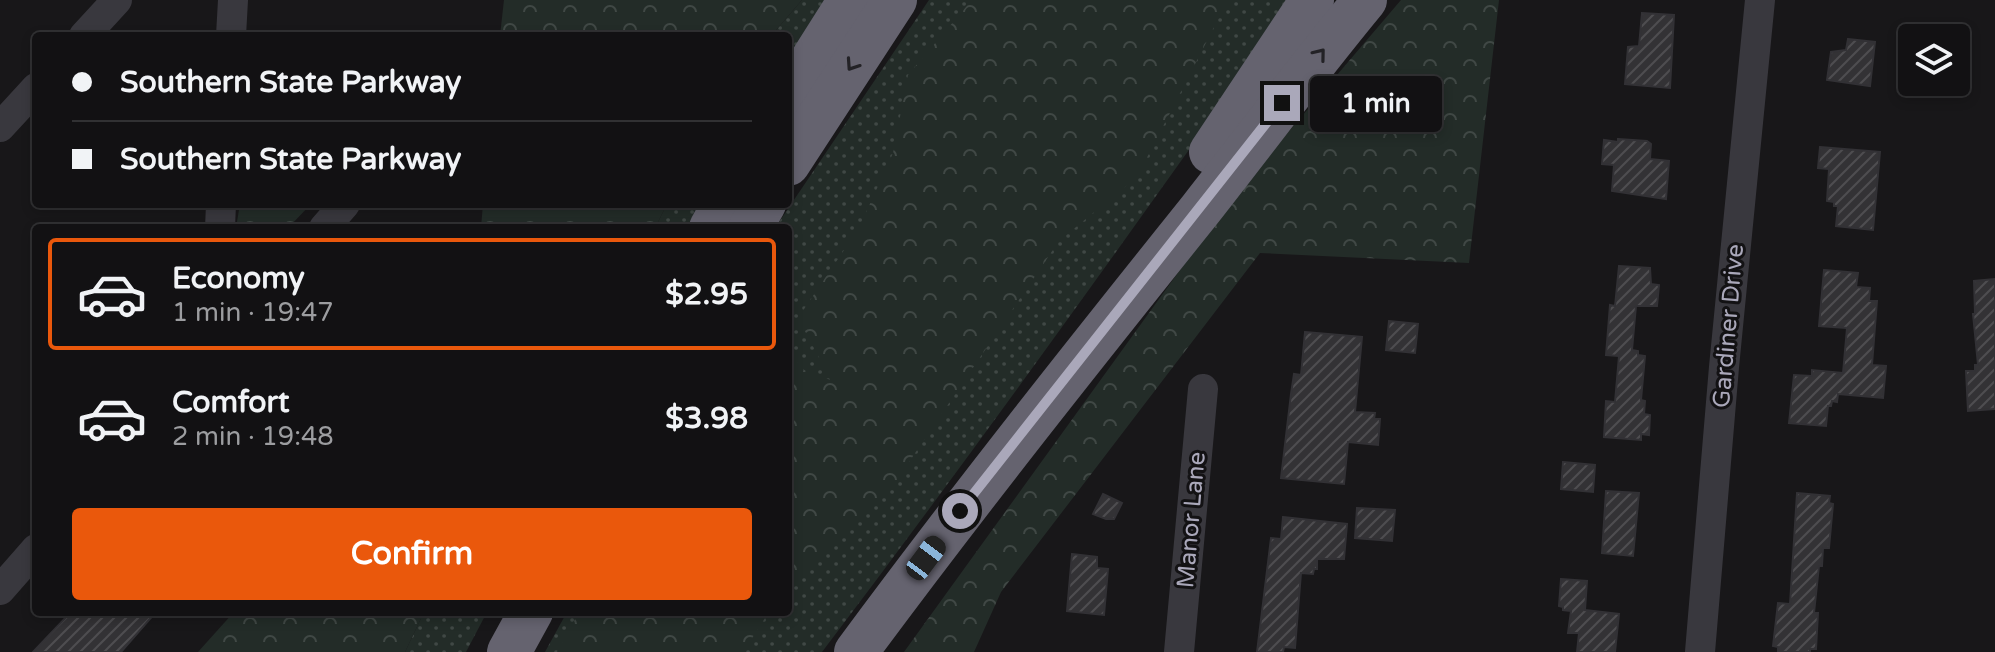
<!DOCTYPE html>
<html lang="en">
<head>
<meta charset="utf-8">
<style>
	body { margin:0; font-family:"Varela Round",sans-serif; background:#1b1a1c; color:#f1f3f6; height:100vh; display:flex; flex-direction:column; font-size:30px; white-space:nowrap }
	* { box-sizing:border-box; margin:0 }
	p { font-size:26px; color:#9c9da0 }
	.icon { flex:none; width:44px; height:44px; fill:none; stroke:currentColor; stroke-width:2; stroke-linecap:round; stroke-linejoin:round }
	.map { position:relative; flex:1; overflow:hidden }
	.details { position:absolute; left:32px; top:224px; width:760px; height:392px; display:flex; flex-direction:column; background:#121113; border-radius:8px; box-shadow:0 4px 12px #0003,0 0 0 2px #313133 }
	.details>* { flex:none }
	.hud { position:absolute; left:32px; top:32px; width:760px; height:176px; border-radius:8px; box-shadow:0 4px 12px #0003,0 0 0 2px #313133; display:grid; align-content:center; height:176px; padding:0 40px; background:#121113 }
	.fabs { position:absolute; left:1898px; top:24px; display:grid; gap:16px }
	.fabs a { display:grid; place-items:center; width:72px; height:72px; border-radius:8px; background:#121113; box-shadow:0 4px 12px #0003,0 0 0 2px #313133; font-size:40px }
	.end { position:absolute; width:36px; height:36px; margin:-18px; border:10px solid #aaa8ba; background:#111; box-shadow:0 0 0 4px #111 }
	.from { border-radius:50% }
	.bubble { position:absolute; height:56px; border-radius:8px; background:#121113; box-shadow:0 4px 12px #0003,0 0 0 2px #313133; font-size:26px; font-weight:700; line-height:56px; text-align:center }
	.car { position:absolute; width:24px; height:48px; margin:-24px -12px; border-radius:10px; box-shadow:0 0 6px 2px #0007; background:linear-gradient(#222 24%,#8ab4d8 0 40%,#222 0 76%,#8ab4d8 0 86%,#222 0) }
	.hud b { display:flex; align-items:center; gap:28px; height:76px; font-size:30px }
	.hud b+b { border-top:2px solid #313133 }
	.hud i { width:20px; height:20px; background:#f1f3f6 }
	ul { padding:14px 0 0; list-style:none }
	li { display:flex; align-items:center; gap:24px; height:112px; margin:0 16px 12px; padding:0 24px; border:4px solid transparent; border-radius:8px }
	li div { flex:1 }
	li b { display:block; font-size:30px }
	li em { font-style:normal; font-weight:700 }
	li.on { border-color:#ea580c }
	li>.icon { width:72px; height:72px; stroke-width:1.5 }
	.button { display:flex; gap:16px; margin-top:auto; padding:16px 40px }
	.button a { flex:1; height:92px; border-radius:8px; background:#ea580c; color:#fff; font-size:32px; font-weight:700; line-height:92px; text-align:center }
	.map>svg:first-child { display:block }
	.grass { fill:url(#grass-dots) }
	.forest { fill:url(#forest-crowns) }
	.building { fill:url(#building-hatch); stroke:#323135; stroke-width:2 }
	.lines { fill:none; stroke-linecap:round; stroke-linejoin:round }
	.minor { stroke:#39383e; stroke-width:30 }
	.highway { stroke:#65636f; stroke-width:44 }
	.oneway { stroke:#232226 }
	.route { stroke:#aaa8ba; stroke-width:10 }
	.labels { text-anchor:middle; stroke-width:6; stroke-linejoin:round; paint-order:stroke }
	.street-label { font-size:24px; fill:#aaa8ba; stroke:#131214 }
</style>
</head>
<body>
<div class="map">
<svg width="1995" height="652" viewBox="0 0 1995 652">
	<defs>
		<pattern id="grass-dots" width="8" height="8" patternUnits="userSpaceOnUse" patternTransform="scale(2)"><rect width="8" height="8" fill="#232c28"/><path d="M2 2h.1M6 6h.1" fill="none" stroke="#404845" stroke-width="1.8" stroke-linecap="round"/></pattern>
		<pattern id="forest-crowns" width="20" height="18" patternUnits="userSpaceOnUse" patternTransform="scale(2)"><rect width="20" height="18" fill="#232c28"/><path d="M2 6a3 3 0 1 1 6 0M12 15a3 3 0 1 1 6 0" fill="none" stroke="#404845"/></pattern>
		<pattern id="building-hatch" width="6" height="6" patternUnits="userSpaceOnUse" patternTransform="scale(2)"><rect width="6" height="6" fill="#333235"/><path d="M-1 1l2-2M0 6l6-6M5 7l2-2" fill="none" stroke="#4e4d50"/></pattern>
	</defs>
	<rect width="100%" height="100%" fill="#181719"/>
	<!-- grass -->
	<g class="grass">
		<path d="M802,0h28l-42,65v-29h-17z"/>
		<path d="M929,0h360l-18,34c-147,208 -295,415 -449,618h-277l22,-40h221v-384h-13z"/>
		<path d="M667,204h40l-14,24h-38z"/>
		<path d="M424,612h63l-21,40h-61z"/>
	</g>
	<!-- forest -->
	<g class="forest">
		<path d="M504,0h298l-31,36h-271z"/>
		<path d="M972,0h256l-91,177 -78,64 -169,249 -102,96v-235l18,21 25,8 -33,-62 61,-90 34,-75 15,-78z"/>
		<path d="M1401,0h98l-30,263 -209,-10 -259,339 -27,60h-70l328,-454z"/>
		<path d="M240,204h71l-23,24h-52z"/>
		<path d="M483,204h184l-12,24h-174z"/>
		<path d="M234,612h190l-19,40h-207z"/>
		<path d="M579,612h190l-26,40h-186z"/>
	</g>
	<!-- building -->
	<g class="building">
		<path d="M1642,13l32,2 -4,73 -45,-4 3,-37 11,-1z"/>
		<path d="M1848,39l27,3 -5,44 -43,-6 4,-28 15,-2z"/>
		<path d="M1618,139l29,2 4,3 -1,15 19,2 -3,38 -54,-8 2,-26 -12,-1 2,-24 14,2z"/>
		<path d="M1820,147l60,5 -7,78 -37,-4 2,-20h-4v-4l-7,-1 2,-32 -11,-1z"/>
		<path d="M1619,266l31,2 1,16 8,1 -2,21h-21l-4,44 6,1v4l7,1 -4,44 4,1 -1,13 6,1 -1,20 -8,-1v6l-37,-3 2,-36 9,1 4,-46 -13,-1 4,-50 5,1z"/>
		<path d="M1824,270l34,3 -2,14 14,1 -1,13h8l-5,64 14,1 -3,32 -45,-4 -1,8 -5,-1 -1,5h-3l-2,20 -37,-3 5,-48 18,1v-6l31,3 4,-45 -28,-2z"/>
		<path d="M1995,279v130l-27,2 -2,-40h9v-6h3l-5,-51h2l-1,-33z"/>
		<path d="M1389,321l29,3 -3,29 -29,-3z"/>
		<path d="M1305,332l57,5 -7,75 20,1 -1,6h6l-2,26 -30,-3 -4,42 -63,-6 10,-84 3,-20 7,1z"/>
		<path d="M1563,462l32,3 -2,27 -32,-3z"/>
		<path d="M1606,491l33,2 -6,63 -31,-3z"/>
		<path d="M1797,493l33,3 -1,7 4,1 -4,44h-6l-1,18h-3l-5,47h4l-2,36h-6v3h-32v-5l-5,-1 5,-43 12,1z"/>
		<path d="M1103,494l19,9 -8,16h-8l-13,-5z"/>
		<path d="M1357,508l38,2 -3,31 -37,-3z"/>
		<path d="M1283,517l64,7 -3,35h-27v10h-3l-1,5 -12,-1 -6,75 -11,-1 -1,5h-26l14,-114 10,1z"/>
		<path d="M1072,554l25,3v11l11,1 -4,46 -37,-4z"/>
		<path d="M1561,579l26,2 -2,29 34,4 -4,38h-38l2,-19h-11l3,-22 -8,-1v-3l-4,-1z"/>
		<path d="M71,612h85l-35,40h-88z"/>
	</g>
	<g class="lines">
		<!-- minor -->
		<g class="minor">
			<path d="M84,36l33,-36"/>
			<path d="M231,36l2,-36"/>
			<path d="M0,127l36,-39"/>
			<path d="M220,228l1,-24"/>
			<path d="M324,228l21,-24"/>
			<path d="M0,590l36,-41"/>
			<path d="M1179,652l24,-263"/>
			<path d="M1700,652l24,-285 36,-367"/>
		</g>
		<!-- highway -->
		<g class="highway">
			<path d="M788,98l62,-98"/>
			<path d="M1211,152l101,-152"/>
			<path d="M788,164l107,-164"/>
			<path d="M711,228l13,-24"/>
			<path d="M750,228l14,-24"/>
			<path d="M509,652l22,-40"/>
			<path d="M856,652c111,-150 227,-296 344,-442 55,-70 108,-141 165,-210"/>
		</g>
	</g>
	<!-- one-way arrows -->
	<defs><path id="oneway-chevron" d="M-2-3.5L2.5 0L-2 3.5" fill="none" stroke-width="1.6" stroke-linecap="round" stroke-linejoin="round" transform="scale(2)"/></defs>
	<g class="oneway">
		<use href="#oneway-chevron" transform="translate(1320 54) rotate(-51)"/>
		<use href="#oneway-chevron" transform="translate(852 65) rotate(124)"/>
	</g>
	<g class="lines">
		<!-- route -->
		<path class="route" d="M960,511l322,-408"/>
	</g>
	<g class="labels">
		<!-- street labels -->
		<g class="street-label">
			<text transform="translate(1728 326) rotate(-85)" y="8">Gardiner Drive</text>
			<text transform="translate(1191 520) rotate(-85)" y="8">Manor Lane</text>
		</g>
	</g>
</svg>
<div class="fabs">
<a><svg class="icon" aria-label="layers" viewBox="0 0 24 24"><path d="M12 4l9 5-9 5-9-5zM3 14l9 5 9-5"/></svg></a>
</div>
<i class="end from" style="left:960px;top:511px"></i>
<i class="end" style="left:1282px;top:103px"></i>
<div class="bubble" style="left:1310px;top:76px;width:132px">1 min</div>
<i class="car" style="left:926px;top:558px;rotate:37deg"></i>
<div class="hud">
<b><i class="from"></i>Southern State Parkway</b>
<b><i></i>Southern State Parkway</b>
</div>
<section class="details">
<ul>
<li class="on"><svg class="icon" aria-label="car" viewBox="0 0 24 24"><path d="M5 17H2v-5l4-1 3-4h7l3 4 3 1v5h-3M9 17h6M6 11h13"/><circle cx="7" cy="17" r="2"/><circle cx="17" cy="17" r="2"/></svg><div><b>Economy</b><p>1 min · 19:47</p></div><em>$2.95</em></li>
<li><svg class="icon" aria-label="car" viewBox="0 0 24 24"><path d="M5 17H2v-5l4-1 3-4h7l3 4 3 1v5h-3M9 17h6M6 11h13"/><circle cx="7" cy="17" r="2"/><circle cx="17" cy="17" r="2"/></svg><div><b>Comfort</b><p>2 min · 19:48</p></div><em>$3.98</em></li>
</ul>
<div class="button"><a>Confirm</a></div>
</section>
</div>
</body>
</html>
